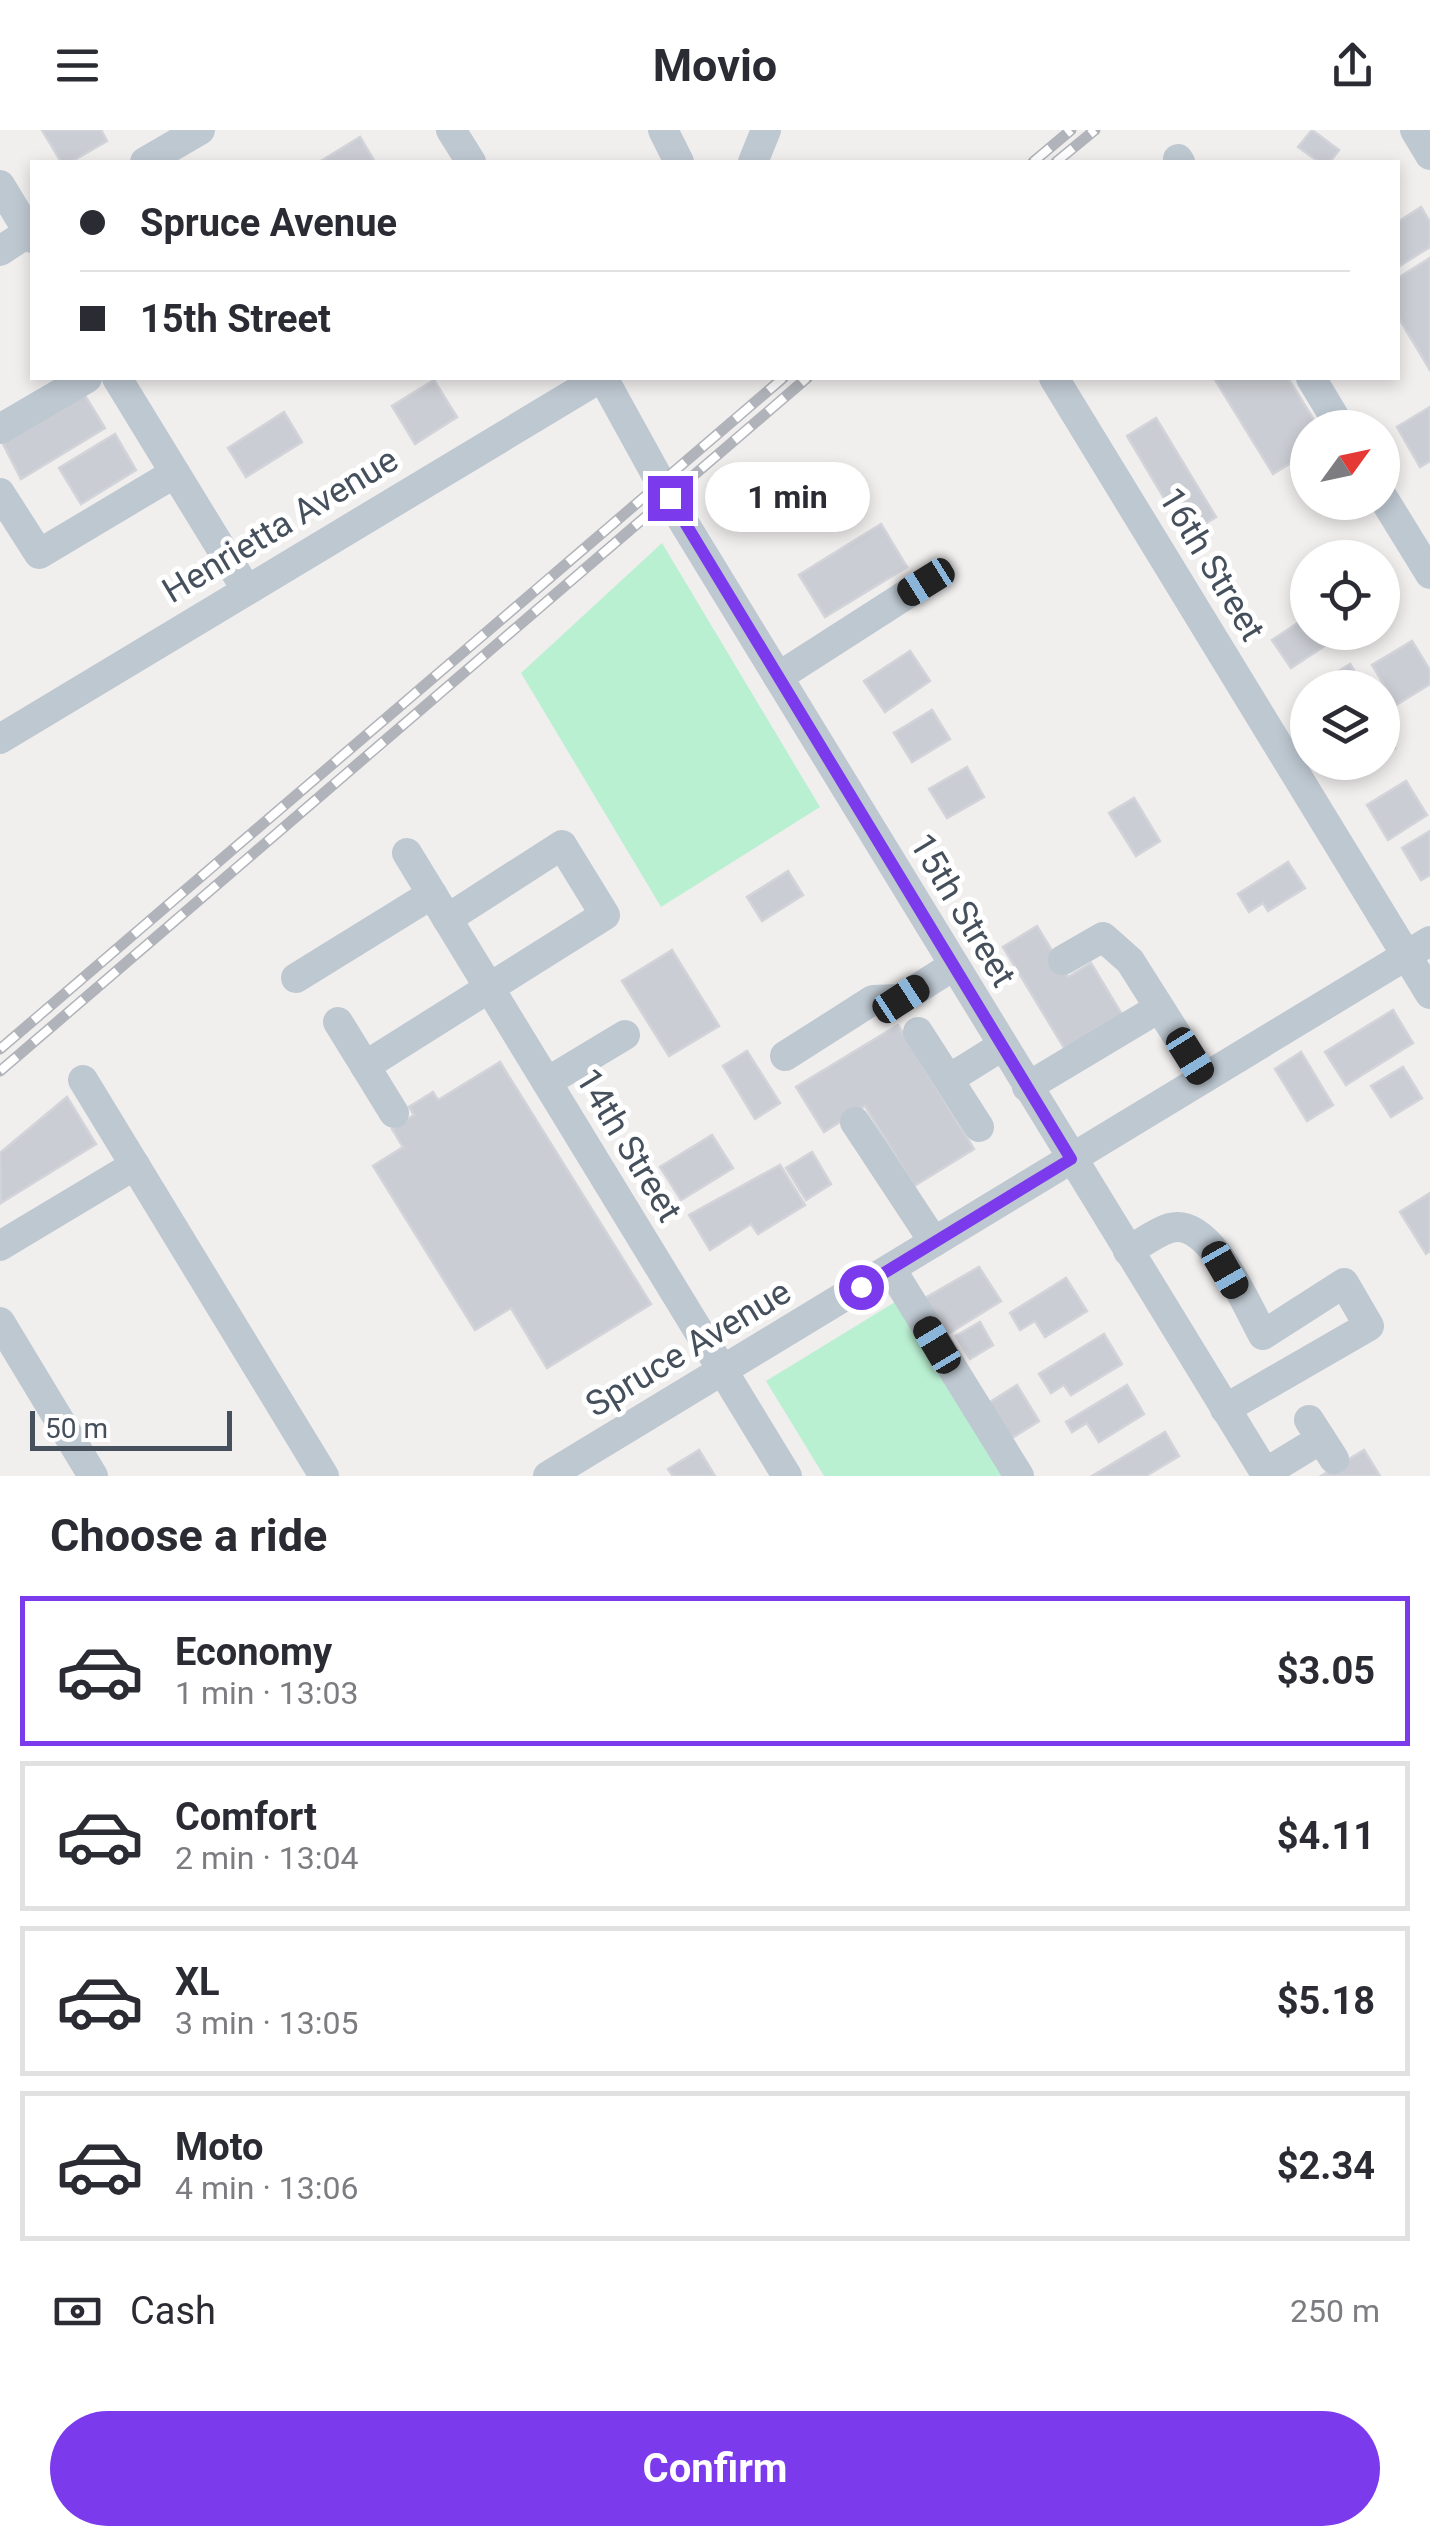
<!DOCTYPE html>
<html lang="en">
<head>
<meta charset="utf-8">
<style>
	body { margin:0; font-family:Roboto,sans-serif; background:#f2f2f3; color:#2b2b33; height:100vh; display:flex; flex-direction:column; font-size:38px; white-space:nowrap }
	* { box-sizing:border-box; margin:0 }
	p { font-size:32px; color:#7c7c81 }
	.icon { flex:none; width:55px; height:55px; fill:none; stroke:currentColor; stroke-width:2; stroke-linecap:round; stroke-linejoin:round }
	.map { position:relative; height:1346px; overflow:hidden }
	.details { display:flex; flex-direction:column; background:#fff; flex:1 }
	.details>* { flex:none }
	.top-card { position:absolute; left:30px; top:30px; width:1370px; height:220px; border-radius:0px; box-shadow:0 5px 15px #0003; display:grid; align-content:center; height:220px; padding:0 50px; background:#fff }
	.needle { width:65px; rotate:57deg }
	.controls { position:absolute; left:1290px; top:280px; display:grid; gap:20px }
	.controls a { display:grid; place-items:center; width:110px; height:110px; border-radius:50%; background:#fff; box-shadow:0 5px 15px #0003; font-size:50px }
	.scale { position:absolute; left:30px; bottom:25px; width:202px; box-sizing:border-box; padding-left:10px; border:5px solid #45505c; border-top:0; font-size:28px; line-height:35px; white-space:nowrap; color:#45505c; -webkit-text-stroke:8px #fff; paint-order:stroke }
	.end { position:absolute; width:45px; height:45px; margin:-22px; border:12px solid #7c3aed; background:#fff; box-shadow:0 0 0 5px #fff }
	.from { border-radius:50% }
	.bubble { position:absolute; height:70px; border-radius:35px; background:#fff; box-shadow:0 5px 15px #0003; font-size:32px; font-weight:700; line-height:70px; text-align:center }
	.car { position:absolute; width:30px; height:60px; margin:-30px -15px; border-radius:12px; box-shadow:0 0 8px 2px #0007; background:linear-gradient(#222 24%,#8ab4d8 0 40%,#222 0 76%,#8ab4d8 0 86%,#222 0) }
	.top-card b { display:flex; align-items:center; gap:35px; height:95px; font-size:38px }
	.top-card b+b { border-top:2px solid #e1e1e2 }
	.top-card i { width:25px; height:25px; background:#2b2b33 }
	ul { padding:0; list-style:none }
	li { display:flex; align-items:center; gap:30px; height:150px; margin:0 20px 15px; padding:0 30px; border:5px solid #e1e1e2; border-radius:0px }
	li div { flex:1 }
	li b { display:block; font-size:38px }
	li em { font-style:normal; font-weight:700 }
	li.active { border-color:#7c3aed }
	li>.icon { width:90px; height:90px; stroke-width:1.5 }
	h2 { padding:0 50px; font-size:45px; line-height:120px }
	.pay { display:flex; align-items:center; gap:25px; height:110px; padding:0 50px; font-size:38px }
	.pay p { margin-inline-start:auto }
	.cta { display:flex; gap:20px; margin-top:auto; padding:20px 50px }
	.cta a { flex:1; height:115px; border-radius:60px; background:#7c3aed; color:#fff; font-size:40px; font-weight:700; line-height:115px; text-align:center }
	header { display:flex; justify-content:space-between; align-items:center; height:130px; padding:0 50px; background:#fff; font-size:45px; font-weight:700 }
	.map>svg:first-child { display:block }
	.green { fill:#baf0d2 }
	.building { fill:#cacdd3; stroke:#d2d4da; stroke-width:2.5 }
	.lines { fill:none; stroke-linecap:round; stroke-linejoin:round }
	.minor { stroke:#bec8d1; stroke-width:30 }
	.rail-casing { stroke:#b0b3b9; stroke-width:11 }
	.rail { stroke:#fff; stroke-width:8; stroke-dasharray:22; stroke-linecap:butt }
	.route { stroke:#7c3aed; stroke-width:12 }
	.labels { text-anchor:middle; stroke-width:10; stroke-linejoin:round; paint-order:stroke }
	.street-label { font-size:35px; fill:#45505c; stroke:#fff }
</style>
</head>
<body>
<header><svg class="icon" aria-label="menu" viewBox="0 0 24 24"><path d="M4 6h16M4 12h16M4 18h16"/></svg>Movio<svg class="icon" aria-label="share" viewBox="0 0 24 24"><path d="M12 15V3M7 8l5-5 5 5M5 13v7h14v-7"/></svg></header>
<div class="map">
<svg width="1430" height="1346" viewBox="0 0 1430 1346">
	<rect width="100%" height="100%" fill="#f1eeee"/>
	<!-- green -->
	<g class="green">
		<path d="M662,413l158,264 -159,100 -140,-234z"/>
		<path d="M900,1169l108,177h-184l-58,-95z"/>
	</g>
	<!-- building -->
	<g class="building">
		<path d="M42,0h59l6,11 -36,21h-10z"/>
		<path d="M1312,0l27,20 -9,12h-11l-21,-15z"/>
		<path d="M360,7l15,25h-53l-1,-1z"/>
		<path d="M1421,77l9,15v25l-32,20v-45z"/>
		<path d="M1430,128v112l-32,-53v-39z"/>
		<path d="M1214,248h74l31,50h-11v24l-35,22z"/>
		<path d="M434,250l23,37 -42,27 -23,-38z"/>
		<path d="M81,259l24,39 -84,51 -21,-41z"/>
		<path d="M1430,277v54l-10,6 -23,-40z"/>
		<path d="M284,282l18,30 -56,35 -18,-29z"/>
		<path d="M1156,288l60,99 -30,18 -59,-99z"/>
		<path d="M115,304l21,36 -55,34 -22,-36z"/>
		<path d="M881,394l26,43 -82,50 -26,-42z"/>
		<path d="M1382,472l10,14 -10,6z"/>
		<path d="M1308,486v16h23l4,7 -44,29 -19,-28z"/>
		<path d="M1412,511l18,29v14l-34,21 -24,-40z"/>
		<path d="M910,521l20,30 -45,31 -21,-31z"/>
		<path d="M1350,534l15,24h-53z"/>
		<path d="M932,580l18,29 -38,23 -18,-29z"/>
		<path d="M1382,598l13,20 -13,7z"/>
		<path d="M1346,632h24l-17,11z"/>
		<path d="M967,637l17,30 -37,21 -18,-29z"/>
		<path d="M1406,651l21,34 -39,25 -21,-35z"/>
		<path d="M1134,668l26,43 -24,15 -27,-43z"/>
		<path d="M1430,701v44l-9,5 -19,-32z"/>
		<path d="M1288,732l17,26 -37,23 -5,-8 -14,9 -11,-18z"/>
		<path d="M788,741l15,24 -41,26 -15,-24z"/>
		<path d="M1037,796l31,51 23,-14 32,53 -57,35 -63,-104z"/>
		<path d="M672,820l47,76 -50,30 -47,-75z"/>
		<path d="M1393,880l20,33 -67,42 -21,-33z"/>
		<path d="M898,895l76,124 -60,37 -49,-80 -41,26 -28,-45z"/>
		<path d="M747,921l33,52 -25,16 -32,-53z"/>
		<path d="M1301,922l32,53 -26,16 -32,-52z"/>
		<path d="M500,932l151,242 -104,64 -36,-60 -36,22 -102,-164 30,-19 -11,-18 22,-14 -5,-8 24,-15 5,8z"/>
		<path d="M1403,937l19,31 -31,19 -20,-31z"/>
		<path d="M67,967l29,47 -95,59 -1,-50z"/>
		<path d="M712,1005l21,33 -52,32 -21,-33z"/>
		<path d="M812,1022l19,32 -25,16 -20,-32z"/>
		<path d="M780,1035l25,40 -47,29 -7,-10 -41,26 -21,-35z"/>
		<path d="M1430,1063v58l-4,3 -26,-42z"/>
		<path d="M979,1137l22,34 -58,36 -23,-36z"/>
		<path d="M1066,1148l21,33 -42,26 -10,-16 -15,9 -10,-17z"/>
		<path d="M980,1192l13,23 -23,14 -14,-23z"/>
		<path d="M1104,1204l18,30 -51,31 -7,-10 -13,8 -12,-19z"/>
		<path d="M1017,1255l22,36 -30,19 -22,-36z"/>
		<path d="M1127,1255l17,29 -45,28 -12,-19 -15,9 -6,-10z"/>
		<path d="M1165,1302l14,24 -33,20h-54z"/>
		<path d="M699,1320l16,26h-42l-5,-7z"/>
		<path d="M1364,1320l16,26h-59z"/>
	</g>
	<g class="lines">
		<!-- minor -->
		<g class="minor">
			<path d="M451,0l20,32"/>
			<path d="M663,0l16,32"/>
			<path d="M1415,0l15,25"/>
			<path d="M1178,29l2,3"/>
			<path d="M145,32l55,-32"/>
			<path d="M753,32l13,-32"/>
			<path d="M0,55l32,53"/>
			<path d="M0,121l32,-21"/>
			<path d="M117,248l129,211"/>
			<path d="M603,248l70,127 594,971"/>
			<path d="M1054,248l376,616"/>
			<path d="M1311,248l30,50"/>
			<path d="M0,299l87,-51"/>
			<path d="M0,363l39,61 136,-81"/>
			<path d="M1382,366l48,78"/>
			<path d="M778,547l148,-95"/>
			<path d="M0,609l600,-361"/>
			<path d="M407,723l380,623"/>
			<path d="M1063,830l40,-23 27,24 74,117"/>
			<path d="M296,848l136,-84"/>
			<path d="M338,892l56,91"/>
			<path d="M918,902l61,95"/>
			<path d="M785,926l88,-56 28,-1 52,-33"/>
			<path d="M365,936l240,-151 -43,-70 -115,74"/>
			<path d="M949,949l53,-33"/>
			<path d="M83,950l241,396"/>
			<path d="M547,952l78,-47"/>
			<path d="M1027,957l132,-79"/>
			<path d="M855,992l79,120"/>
			<path d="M0,1116l135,-81"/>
			<path d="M1128,1121c13,-7 28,-19 42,-23 41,-11 76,77 93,107l81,-52 25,43 -144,83"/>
			<path d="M891,1139l128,207"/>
			<path d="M0,1192l93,154"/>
			<path d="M1309,1290l25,39"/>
			<path d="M1265,1343l56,-34"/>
			<path d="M548,1346l882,-535"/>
		</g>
		<defs>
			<g id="rail">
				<path d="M1033,32l38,-32"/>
				<path d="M1056,32l39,-32"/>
				<path d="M0,919l783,-671"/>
				<path d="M0,941l807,-693"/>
			</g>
		</defs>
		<!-- rail casing -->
		<use href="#rail" class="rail-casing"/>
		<!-- rail -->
		<use href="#rail" class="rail"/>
	</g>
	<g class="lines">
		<!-- route -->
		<path class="route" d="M670,368l401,661 -210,128"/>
	</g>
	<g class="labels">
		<!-- street labels -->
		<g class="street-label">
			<text transform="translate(280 395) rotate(-31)" y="12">Henrietta Avenue</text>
			<text transform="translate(1212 434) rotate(59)" y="12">16th Street</text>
			<text transform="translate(963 780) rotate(59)" y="12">15th Street</text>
			<text transform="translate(629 1015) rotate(59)" y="12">14th Street</text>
			<text transform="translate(688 1218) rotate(-31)" y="12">Spruce Avenue</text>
		</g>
	</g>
</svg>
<div class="controls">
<a><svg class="needle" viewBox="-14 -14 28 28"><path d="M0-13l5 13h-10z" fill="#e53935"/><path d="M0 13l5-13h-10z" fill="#7c7c81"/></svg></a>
<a><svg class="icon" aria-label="locate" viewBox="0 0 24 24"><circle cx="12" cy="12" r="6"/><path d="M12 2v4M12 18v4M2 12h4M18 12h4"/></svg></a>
<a><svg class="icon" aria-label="layers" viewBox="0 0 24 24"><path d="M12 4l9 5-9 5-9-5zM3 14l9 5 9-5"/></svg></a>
</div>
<div class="scale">50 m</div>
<i class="end from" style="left:861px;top:1157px"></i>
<i class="end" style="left:670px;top:368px"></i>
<div class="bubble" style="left:705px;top:332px;width:165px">1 min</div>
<i class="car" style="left:926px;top:452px;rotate:238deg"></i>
<i class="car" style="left:901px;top:869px;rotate:57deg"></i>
<i class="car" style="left:1190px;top:926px;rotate:148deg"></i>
<i class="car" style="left:1225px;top:1140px;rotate:150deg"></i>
<i class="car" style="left:937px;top:1215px;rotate:329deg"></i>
<div class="top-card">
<b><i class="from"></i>Spruce Avenue</b>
<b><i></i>15th Street</b>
</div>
</div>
<section class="details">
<h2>Choose a ride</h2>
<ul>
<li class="active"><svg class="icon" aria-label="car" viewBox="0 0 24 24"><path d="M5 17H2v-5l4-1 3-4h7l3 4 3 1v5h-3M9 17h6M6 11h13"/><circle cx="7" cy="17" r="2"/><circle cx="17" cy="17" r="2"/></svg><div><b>Economy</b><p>1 min · 13:03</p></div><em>$3.05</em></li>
<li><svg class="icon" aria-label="car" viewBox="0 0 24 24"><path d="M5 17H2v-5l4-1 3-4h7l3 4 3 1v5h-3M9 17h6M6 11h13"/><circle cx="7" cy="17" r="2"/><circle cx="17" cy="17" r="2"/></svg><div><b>Comfort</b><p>2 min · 13:04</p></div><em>$4.11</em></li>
<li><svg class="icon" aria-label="car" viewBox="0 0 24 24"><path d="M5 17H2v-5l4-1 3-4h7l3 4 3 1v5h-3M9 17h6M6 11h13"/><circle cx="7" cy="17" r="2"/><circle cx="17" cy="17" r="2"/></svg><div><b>XL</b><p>3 min · 13:05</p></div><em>$5.18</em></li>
<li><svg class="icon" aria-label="car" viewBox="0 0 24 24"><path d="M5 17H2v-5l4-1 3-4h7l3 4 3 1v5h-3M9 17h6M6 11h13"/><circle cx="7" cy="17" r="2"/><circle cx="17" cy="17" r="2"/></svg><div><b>Moto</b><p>4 min · 13:06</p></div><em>$2.34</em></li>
</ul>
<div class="pay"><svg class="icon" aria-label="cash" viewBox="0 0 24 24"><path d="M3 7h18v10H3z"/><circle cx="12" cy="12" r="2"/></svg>Cash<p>250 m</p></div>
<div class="cta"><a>Confirm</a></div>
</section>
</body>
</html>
